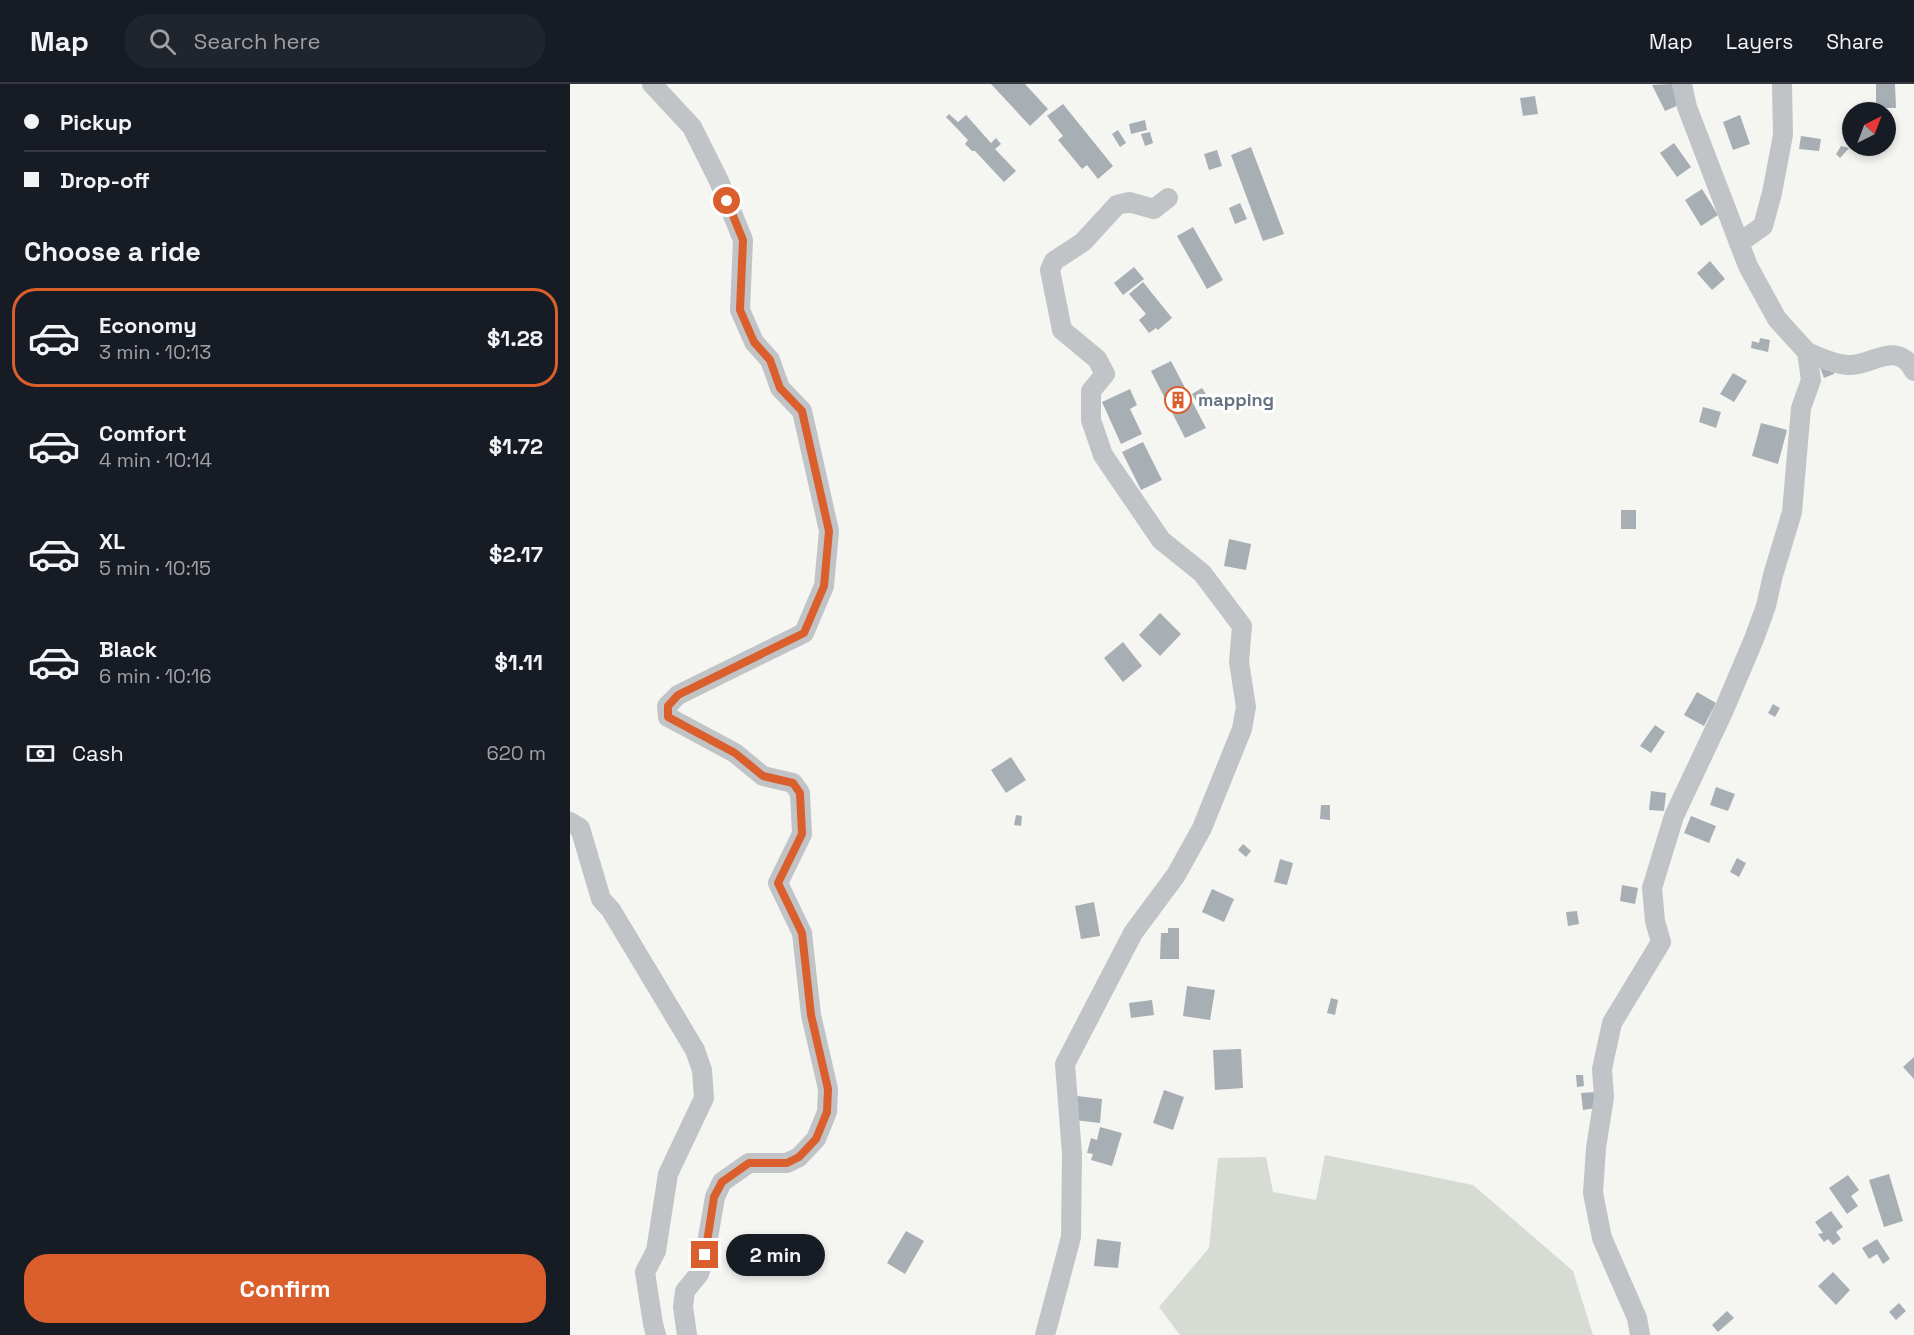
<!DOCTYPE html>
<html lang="en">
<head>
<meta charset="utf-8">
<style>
	body { margin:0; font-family:"Space Grotesk",sans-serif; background:#20242c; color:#f1f3f6; height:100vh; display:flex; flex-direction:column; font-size:22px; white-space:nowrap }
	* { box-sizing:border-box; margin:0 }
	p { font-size:20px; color:#9ea1a6 }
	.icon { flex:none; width:33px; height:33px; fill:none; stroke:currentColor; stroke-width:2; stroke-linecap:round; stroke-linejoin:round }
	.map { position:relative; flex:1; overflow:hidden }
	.drawer { display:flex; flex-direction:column; background:#171b24; width:570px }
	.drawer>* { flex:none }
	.banner { display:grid; align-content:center; height:132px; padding:0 24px; background:#171b24 }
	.needle { width:39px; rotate:42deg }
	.tools { position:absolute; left:1272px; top:18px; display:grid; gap:12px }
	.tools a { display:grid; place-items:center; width:54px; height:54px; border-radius:50%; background:#171b24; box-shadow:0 3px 9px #0003; font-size:30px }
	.end { position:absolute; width:27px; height:27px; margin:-14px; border:8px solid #da5f2d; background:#fff; box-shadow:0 0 0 3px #fff }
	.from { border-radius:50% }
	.bubble { position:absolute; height:42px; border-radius:21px; background:#171b24; box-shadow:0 3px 9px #0003; font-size:20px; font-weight:600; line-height:42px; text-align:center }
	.banner b { display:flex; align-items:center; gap:21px; height:57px; font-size:22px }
	.banner b+b { border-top:2px solid #363941 }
	.banner i { width:15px; height:15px; background:#f1f3f6 }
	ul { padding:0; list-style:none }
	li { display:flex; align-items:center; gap:18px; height:99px; margin:0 12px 9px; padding:0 12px; border:3px solid transparent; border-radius:24px }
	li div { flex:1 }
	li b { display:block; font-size:22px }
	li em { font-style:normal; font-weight:600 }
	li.selected { border-color:#da5f2d }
	li>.icon { width:54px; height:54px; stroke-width:1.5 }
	h2 { padding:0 24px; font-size:27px; line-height:72px }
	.pay { display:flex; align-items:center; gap:15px; height:66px; padding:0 24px; font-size:22px }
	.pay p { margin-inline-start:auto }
	.primary-button { display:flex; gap:12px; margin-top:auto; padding:12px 24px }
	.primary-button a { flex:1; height:69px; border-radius:24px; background:#da5f2d; color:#fff; font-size:24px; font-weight:600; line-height:69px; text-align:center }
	header { display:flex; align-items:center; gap:36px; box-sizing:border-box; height:84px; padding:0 30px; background:#171b24; border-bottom:2px solid #363941 }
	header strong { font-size:28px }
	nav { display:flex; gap:33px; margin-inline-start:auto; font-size:21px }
	.search { width:420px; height:54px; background:#20242c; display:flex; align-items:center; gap:15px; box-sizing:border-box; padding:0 21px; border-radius:24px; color:#9ea1a6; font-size:22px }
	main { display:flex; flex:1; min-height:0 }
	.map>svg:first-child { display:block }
	.green { fill:#d6dcd3 }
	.building { fill:#a8afb4 }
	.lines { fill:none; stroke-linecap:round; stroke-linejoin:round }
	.minor { stroke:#c0c4c7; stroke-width:20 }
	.route { stroke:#da5f2d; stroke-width:8 }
	.labels { text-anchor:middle; stroke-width:6; stroke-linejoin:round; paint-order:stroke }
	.poi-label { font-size:18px; font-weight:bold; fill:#667381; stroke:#fff; text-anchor:start }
</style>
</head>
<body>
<header>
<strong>Map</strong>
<div class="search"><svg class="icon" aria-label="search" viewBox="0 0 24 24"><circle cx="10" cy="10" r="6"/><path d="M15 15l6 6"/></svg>Search here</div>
<nav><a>Map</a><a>Layers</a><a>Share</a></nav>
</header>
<main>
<section class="drawer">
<div class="banner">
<b><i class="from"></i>Pickup</b>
<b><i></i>Drop-off</b>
</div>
<h2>Choose a ride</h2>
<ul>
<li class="selected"><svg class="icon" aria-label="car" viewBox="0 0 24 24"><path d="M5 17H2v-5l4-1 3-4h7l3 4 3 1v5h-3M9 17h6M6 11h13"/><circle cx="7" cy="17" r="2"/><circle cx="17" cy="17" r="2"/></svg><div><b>Economy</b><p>3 min · 10:13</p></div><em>$1.28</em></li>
<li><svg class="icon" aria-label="car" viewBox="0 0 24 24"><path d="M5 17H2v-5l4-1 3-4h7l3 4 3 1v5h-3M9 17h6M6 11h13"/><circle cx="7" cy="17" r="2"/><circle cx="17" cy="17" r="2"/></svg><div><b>Comfort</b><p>4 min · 10:14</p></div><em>$1.72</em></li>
<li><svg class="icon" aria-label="car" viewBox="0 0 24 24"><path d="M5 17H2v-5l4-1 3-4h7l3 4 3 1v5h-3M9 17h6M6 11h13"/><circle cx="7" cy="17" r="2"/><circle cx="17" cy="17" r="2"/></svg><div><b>XL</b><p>5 min · 10:15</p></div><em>$2.17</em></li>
<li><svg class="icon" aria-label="car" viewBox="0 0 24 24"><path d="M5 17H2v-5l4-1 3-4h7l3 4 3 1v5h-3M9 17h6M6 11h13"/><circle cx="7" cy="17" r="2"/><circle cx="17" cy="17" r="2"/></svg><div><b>Black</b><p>6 min · 10:16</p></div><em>$1.11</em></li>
</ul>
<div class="pay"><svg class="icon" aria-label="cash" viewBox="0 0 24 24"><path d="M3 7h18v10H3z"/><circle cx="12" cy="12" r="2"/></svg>Cash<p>620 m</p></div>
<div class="primary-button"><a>Confirm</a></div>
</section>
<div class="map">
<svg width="1344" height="1251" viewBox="0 0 1344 1251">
	<rect width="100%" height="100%" fill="#f5f5f2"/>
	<!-- green -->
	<path class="green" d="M755,1071l148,30 100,86 20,64h-413l-21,-28 50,-59 9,-90 48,-1 7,35 43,8z"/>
	<!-- building -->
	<g class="building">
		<path d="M421,0h34l23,25 -18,17z"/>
		<path d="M1102,0l9,20 -16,7 -13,-26z"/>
		<path d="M1306,0h19l1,24h-20z"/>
		<path d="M965,12l3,18 -15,2 -3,-18z"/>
		<path d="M493,20l50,62 -15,13 -11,-14 -5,4 -24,-29 5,-4 -16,-20z"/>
		<path d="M379,30l9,8 8,-7 25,28 5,-5 5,6 -6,5 21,22 -12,11 -29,-31h-3l-7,-7 3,-4 -22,-23z"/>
		<path d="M1170,31l10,29 -17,6 -10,-28z"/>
		<path d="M575,36l2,10 -16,4 -2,-10z"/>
		<path d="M548,46l8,13 -6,4 -8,-13z"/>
		<path d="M580,48l3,11 -8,3 -4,-12z"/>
		<path d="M1231,52l20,3 -2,12 -20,-2z"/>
		<path d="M1104,59l17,24 -14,10 -17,-24z"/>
		<path d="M1271,62l8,2 -9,10 -4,-4z"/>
		<path d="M681,63l33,87 -21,7 -32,-86z"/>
		<path d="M647,66l5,16 -13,4 -5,-16z"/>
		<path d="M1132,105l16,26 -17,11 -16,-26z"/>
		<path d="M670,119l7,16 -12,5 -6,-16z"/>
		<path d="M623,143l30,53 -16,9 -30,-53z"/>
		<path d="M1140,177l15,18 -13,11 -15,-17z"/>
		<path d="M564,183l10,12 -21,16 -9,-12z"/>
		<path d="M573,198l29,36 -14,12 -2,-2 -7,5 -10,-13 7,-6 -17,-20z"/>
		<path d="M1190,254l10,2 -2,12 -17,-4 1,-7 7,2z"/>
		<path d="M601,277l35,67 -21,10 -34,-67z"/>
		<path d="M1260,279l4,11 -10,4 -4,-11z"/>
		<path d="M1163,289l14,8 -13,21 -14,-8z"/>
		<path d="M632,304l8,12 -10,7 -8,-13z"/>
		<path d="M560,305l7,16 -7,4 12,25 -21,10 -19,-42z"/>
		<path d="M1133,323l18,5 -5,16 -17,-6z"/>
		<path d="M1191,339l26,7 -9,34 -26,-8z"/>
		<path d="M573,358l19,38 -21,10 -19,-38z"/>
		<rect x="1051" y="426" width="15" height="19"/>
		<path d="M659,455l22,5 -5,26 -22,-4z"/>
		<path d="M590,529l21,21 -21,22 -21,-21z"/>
		<path d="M553,558l19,24 -19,16 -19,-24z"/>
		<path d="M1127,608l19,11 -12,23 -20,-11z"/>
		<path d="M1203,620l7,4 -5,9 -7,-4z"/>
		<path d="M1085,641l10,7 -14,21 -11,-7z"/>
		<path d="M441,673l15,23 -20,13 -15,-23z"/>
		<path d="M1146,703l19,7 -7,17 -18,-6z"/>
		<path d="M1081,707l15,2 -2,18 -15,-1z"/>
		<path d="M751,721h9v15l-10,-1z"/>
		<path d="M446,731l6,1 -1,10 -7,-1z"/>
		<path d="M1121,732l25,10 -7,17 -25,-10z"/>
		<path d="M673,760l8,7 -5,6 -8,-7z"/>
		<path d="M1167,774l9,5 -7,14 -9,-5z"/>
		<path d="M710,775l13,4 -6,22 -13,-3z"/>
		<path d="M1052,801l16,3 -3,16 -15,-3z"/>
		<path d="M642,805l22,10 -10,23 -22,-10z"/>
		<path d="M524,818l6,34 -19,3 -6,-33z"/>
		<path d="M1007,827l2,13 -11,2 -2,-14z"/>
		<path d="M598,844h11v31h-19l1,-26h7z"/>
		<path d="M617,902l28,4 -5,30 -27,-4z"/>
		<path d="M761,914l7,2 -3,15 -8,-2z"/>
		<path d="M582,916l2,15 -23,3 -2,-15z"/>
		<path d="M671,965l2,39 -28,2 -2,-40z"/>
		<path d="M1344,973v22l-11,-12z"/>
		<path d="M1006,991h7l1,11 -7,1z"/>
		<path d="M594,1006l20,7 -11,33 -20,-7z"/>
		<path d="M1025,1008l1,16 -13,2 -2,-17z"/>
		<path d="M507,1012l25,3 -2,24 -26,-3z"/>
		<path d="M530,1043l22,6 -10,33 -21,-6 2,-6 -6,-1 4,-15 6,2z"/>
		<path d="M1319,1090l14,47 -19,6 -15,-47z"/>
		<path d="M1278,1091l11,15 -8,6 7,10 -11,8 -18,-26z"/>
		<path d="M1261,1127l12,16 -7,5 5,7 -8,6 -5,-6 -4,3 -6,-8 5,-1 -8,-11z"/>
		<path d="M336,1147l18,10 -19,33 -18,-11z"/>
		<path d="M527,1155l24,3 -3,26 -24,-2z"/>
		<path d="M1307,1155l13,20 -7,5 -6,-10 -8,5 -7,-11z"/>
		<path d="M1263,1188l17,18 -14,15 -18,-19z"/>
		<path d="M1329,1219l7,8 -10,9 -7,-8z"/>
		<path d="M1157,1227l7,7 -16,14 -6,-7z"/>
	</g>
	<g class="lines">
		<!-- minor -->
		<g class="minor">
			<path d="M82,0l40,43 27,54 24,59 -3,70 14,32 16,18 10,28 22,23 27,120 -5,55 -20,47 -126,62 -11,11 1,11 67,36 28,23 30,7 7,10 2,41 -24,49 24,50 9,82 17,74 -1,23 -11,27 -17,18 -12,6h-38l-27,19 -7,15 -10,58 -6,19 -14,17 -2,16 4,28"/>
			<path d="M1169,159l24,-17 9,-33 11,-58 -1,-51"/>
			<path d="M1237,268c10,5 33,14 44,13 23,-1 47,-25 63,6"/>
			<path d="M0,738l10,6 21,71 10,11 84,140 7,20 2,28 -36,76 -12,77 -11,21 8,52 3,11"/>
			<path d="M475,1251l26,-98 1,-83 -7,-90 68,-131 43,-58 26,-47 40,-99 4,-22 -7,-45 3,-36 -40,-53 -41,-33 -58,-85 -12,-35v-29l14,-17 -8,-15 -35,-29 -12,-60 4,-9 29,-19 34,-37 12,-3 25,7 14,-11"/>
			<path d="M1070,1251l-3,-17 -35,-80 -9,-45 3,-45 8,-51 -2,-28 10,-46 49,-81 -6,-21 -3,-33 22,-72 49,-104 31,-73 12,-33 7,-31 19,-63 9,-104 10,-28 -4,-28 -30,-33 -29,-53 -61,-159 -5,-23"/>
		</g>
	</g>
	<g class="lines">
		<!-- route -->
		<path class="route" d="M135,1171l9,-58 8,-15 27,-19h38l12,-6 17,-18 11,-27 1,-23 -17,-74 -9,-82 -24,-50 24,-49 -2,-41 -7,-10 -30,-7 -28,-23 -67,-36v-11l10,-11 126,-62 20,-47 5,-55 -27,-120 -22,-23 -10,-28 -16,-18 -14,-32 3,-70 -16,-39"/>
	</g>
	<!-- icons -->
	<defs>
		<symbol id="building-ring" viewBox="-11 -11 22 22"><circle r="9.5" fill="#fff" stroke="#da5f2d" stroke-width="1.5"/><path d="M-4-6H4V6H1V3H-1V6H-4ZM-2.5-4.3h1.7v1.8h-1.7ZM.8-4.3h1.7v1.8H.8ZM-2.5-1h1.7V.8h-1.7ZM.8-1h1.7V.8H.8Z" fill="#da5f2d"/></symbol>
	</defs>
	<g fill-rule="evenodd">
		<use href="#building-ring" x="593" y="301" width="30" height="30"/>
	</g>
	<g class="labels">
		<!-- poi labels -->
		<g class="poi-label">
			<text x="628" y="322">mapping</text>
		</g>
	</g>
</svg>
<div class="tools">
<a><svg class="needle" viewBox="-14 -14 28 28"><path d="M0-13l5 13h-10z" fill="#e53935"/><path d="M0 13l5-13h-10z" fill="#9ea1a6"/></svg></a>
</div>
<i class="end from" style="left:157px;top:117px"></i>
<i class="end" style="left:135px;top:1171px"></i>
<div class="bubble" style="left:156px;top:1150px;width:99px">2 min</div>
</div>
</main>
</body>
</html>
